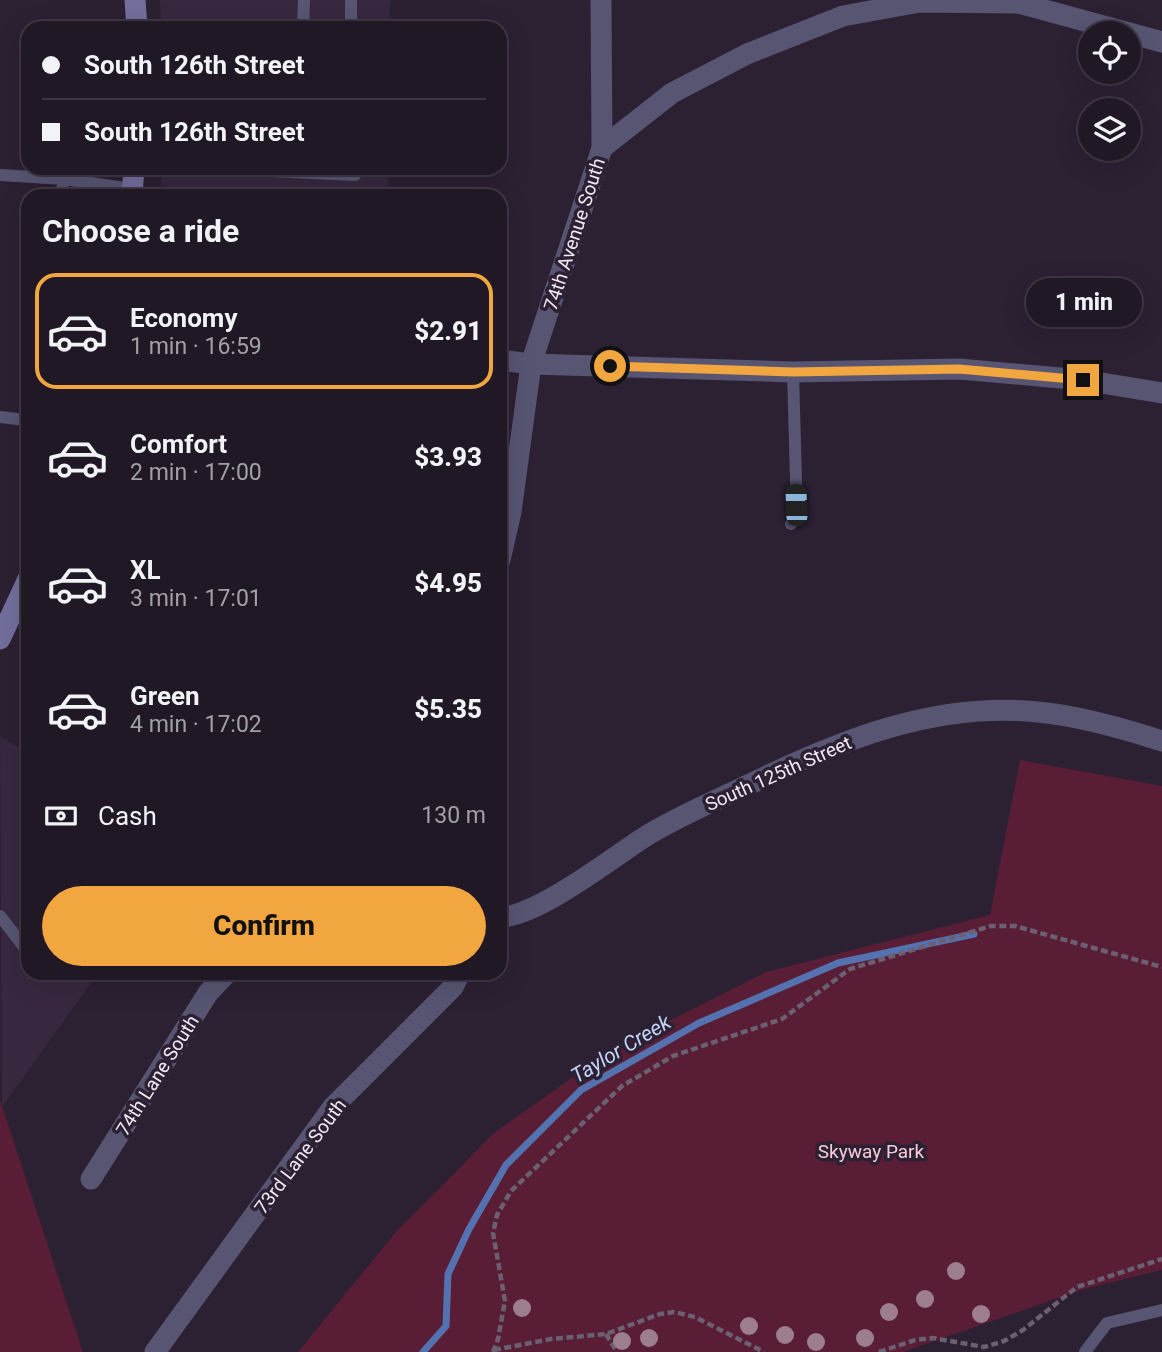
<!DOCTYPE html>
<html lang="en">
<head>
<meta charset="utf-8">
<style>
	body { margin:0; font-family:Roboto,sans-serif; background:#2d2532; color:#f1f3f6; height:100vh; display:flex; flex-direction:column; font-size:26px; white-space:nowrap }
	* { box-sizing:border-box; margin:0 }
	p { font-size:23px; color:#a2a0a7 }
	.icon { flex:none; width:38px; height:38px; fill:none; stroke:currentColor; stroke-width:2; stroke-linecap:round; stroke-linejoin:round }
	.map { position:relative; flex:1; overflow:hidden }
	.sheet { position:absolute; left:21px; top:189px; width:486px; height:791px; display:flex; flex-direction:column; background:#211826; border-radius:21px; box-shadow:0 7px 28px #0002,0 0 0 2px #3e3743 }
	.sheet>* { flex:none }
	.guide { position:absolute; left:21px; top:21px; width:486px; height:154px; border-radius:21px; box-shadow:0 7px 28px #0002,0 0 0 2px #3e3743; display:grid; align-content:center; height:154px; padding:0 21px; background:#211826 }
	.controls { position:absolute; left:1078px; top:21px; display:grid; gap:14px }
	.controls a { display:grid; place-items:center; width:63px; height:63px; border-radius:50%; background:#211826; box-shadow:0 7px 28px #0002,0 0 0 2px #3e3743; font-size:35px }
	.end { position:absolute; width:32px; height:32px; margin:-16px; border:9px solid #f1a640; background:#111; box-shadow:0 0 0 4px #111 }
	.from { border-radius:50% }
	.bubble { position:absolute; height:49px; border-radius:24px; background:#211826; box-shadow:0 7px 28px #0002,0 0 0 2px #3e3743; font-size:23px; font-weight:800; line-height:49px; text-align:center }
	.car { position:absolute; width:21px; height:42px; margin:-21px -10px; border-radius:9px; box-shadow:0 0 5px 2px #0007; background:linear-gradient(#222 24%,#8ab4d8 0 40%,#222 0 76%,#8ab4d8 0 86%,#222 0) }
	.guide b { display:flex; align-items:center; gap:24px; height:66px; font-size:26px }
	.guide b+b { border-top:2px solid #3e3743 }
	.guide i { width:18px; height:18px; background:#f1f3f6 }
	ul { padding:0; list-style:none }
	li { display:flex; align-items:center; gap:21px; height:116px; margin:0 14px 10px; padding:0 7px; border:4px solid transparent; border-radius:21px }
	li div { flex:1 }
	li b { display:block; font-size:26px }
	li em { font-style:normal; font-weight:800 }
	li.current { border-color:#f1a640 }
	li>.icon { width:63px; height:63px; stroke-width:1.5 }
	h2 { padding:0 21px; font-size:32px; line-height:84px }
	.pay { display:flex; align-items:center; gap:18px; height:77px; padding:0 21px; font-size:26px }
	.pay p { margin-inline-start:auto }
	.action { display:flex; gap:14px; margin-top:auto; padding:14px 21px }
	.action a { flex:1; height:80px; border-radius:42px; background:#f1a640; color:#111; font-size:28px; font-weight:800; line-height:80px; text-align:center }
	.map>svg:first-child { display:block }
	.built { fill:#372840 }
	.green { fill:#591e35 }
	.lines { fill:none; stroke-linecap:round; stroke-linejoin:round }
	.stream { stroke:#5471b0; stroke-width:7 }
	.path { stroke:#6a6071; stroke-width:4.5; stroke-dasharray:7 3.5; stroke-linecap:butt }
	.service { stroke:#575572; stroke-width:12 }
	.minor { stroke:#575572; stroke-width:21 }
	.secondary { stroke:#736f9d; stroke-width:21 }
	.tree { fill:#9c7e8e }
	.route { stroke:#f1a640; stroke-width:9 }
	.labels { text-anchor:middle; stroke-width:7; stroke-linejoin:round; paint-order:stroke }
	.street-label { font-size:19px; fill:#efe8f4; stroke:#2c2033 }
	.park-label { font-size:19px; fill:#f8cbd8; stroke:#2c2033 }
	.water-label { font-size:21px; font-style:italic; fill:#c2d4f8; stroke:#2c2033 }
</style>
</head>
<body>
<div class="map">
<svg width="1162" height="1352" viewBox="0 0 1162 1352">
	<rect width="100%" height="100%" fill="#2c2033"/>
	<!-- built -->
	<g class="built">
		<path d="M160,0h230l-1,28h-228z"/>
		<path d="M161,168h228l-1,28h-227z"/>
		<path d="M0,736l28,18v219h70l-96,134z"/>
	</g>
	<!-- green -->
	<g class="green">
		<path d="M1020,760l142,26v484l-78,19 -181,63h-605l98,-120 98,-99 116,-82 156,-79 224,-57z"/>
		<path d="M0,1100l83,252h-83z"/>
	</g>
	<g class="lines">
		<!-- stream -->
		<path class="stream" d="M423,1352l23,-26 2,-52 21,-45 37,-64 75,-75 118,-67 139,-60 136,-29"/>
		<!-- path -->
		<g class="path">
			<path d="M606,1334l11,18"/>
			<path d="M494,1350l57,-11 55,-5 54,-20 14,-2 21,5 69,35"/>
			<path d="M493,1352l5,-13 7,-38 -12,-68 4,-18 14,-24 111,-105 51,-30 109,-37 68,-50 141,-43h24l147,41"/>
			<path d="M879,1352l36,-12 18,-2 51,9 20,-6 19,-11 54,-43 85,-28"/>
		</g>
		<!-- service -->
		<g class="service">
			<path d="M351,0v28"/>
			<path d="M303,28l1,-28"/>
			<path d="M208,168l147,7v-7"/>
			<path d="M0,175l64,4 68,10"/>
			<path d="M61,196l3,-17"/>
			<path d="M0,417l25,3 3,-17"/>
			<path d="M791,524l6,-9 -4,-143"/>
			<path d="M0,916l28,36"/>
			<path d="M1085,1352l22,-29 55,-13"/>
		</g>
		<!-- minor -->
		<g class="minor">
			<path d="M601,0l1,148"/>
			<path d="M1019,0v3l143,39"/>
			<path d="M500,360l31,4 262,8 166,-3 124,11 79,13"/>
			<path d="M500,560l11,-48 20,-148 71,-216 70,-55 75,-39 96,-38 77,-14 99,1"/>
			<path d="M500,917c36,0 111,-58 143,-79 33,-21 70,-36 105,-53 90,-44 187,-84 290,-73 42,4 84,16 124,29"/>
			<path d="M91,1179l117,-186 19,-20"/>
			<path d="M155,1352l178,-245 120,-120 7,-14"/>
		</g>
		<!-- secondary -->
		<g class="secondary">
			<path d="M135,0l2,28"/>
			<path d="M132,196l2,-28"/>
			<path d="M0,639l28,-60"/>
		</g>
	</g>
	<!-- trees -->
	<g class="tree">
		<circle cx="956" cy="1271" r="9"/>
		<circle cx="925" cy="1299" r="9"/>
		<circle cx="522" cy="1308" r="9"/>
		<circle cx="889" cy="1312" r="9"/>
		<circle cx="981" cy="1314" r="9"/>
		<circle cx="749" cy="1326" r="9"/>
		<circle cx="785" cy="1335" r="9"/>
		<circle cx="649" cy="1338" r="9"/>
		<circle cx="865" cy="1338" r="9"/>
		<circle cx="622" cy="1341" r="9"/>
		<circle cx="816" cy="1342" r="9"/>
	</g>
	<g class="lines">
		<!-- route -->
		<path class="route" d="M610,366l183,6 166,-3 124,11"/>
	</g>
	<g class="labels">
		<!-- street labels -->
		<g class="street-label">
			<text transform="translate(574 234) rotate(-72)" y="7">74th Avenue South</text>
			<text transform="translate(778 773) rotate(-24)" y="7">South 125th Street</text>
			<text transform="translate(157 1075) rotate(-58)" y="7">74th Lane South</text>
			<text transform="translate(300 1156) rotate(-53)" y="7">73rd Lane South</text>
		</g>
		<!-- park labels -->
		<g class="park-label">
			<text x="871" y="1158">Skyway Park</text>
		</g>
		<!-- water labels -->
		<g class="water-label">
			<text transform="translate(621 1049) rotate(-31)" y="7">Taylor Creek</text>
		</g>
	</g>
</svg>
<div class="controls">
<a><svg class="icon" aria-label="locate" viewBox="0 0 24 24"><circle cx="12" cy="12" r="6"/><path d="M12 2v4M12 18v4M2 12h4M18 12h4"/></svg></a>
<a><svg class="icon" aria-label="layers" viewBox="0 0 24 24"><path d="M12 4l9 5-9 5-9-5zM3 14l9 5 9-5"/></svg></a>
</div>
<i class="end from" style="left:610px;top:366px"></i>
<i class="end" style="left:1083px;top:380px"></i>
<div class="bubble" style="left:1026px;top:278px;width:116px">1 min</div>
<i class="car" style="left:796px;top:505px;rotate:358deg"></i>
<div class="guide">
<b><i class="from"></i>South 126th Street</b>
<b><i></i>South 126th Street</b>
</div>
<section class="sheet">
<h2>Choose a ride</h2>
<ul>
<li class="current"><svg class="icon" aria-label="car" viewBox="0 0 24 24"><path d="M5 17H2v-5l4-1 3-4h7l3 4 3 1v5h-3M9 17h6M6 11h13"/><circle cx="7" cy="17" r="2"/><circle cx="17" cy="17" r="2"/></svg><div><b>Economy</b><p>1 min · 16:59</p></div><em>$2.91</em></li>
<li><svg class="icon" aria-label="car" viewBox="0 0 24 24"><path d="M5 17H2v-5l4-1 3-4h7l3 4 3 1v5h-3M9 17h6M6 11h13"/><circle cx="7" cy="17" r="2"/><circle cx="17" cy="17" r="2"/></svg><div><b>Comfort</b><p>2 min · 17:00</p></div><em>$3.93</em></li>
<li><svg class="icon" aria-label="car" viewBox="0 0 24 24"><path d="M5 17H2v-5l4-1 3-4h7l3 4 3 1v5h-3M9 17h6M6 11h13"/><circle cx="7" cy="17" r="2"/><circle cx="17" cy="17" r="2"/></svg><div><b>XL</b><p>3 min · 17:01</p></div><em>$4.95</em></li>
<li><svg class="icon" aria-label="car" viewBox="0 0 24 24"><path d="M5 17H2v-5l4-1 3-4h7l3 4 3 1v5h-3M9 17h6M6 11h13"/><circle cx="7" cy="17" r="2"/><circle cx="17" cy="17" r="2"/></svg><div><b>Green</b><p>4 min · 17:02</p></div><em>$5.35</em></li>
</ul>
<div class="pay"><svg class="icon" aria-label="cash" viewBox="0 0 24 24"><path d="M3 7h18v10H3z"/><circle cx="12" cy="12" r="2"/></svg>Cash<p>130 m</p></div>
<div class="action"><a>Confirm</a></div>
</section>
</div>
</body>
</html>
